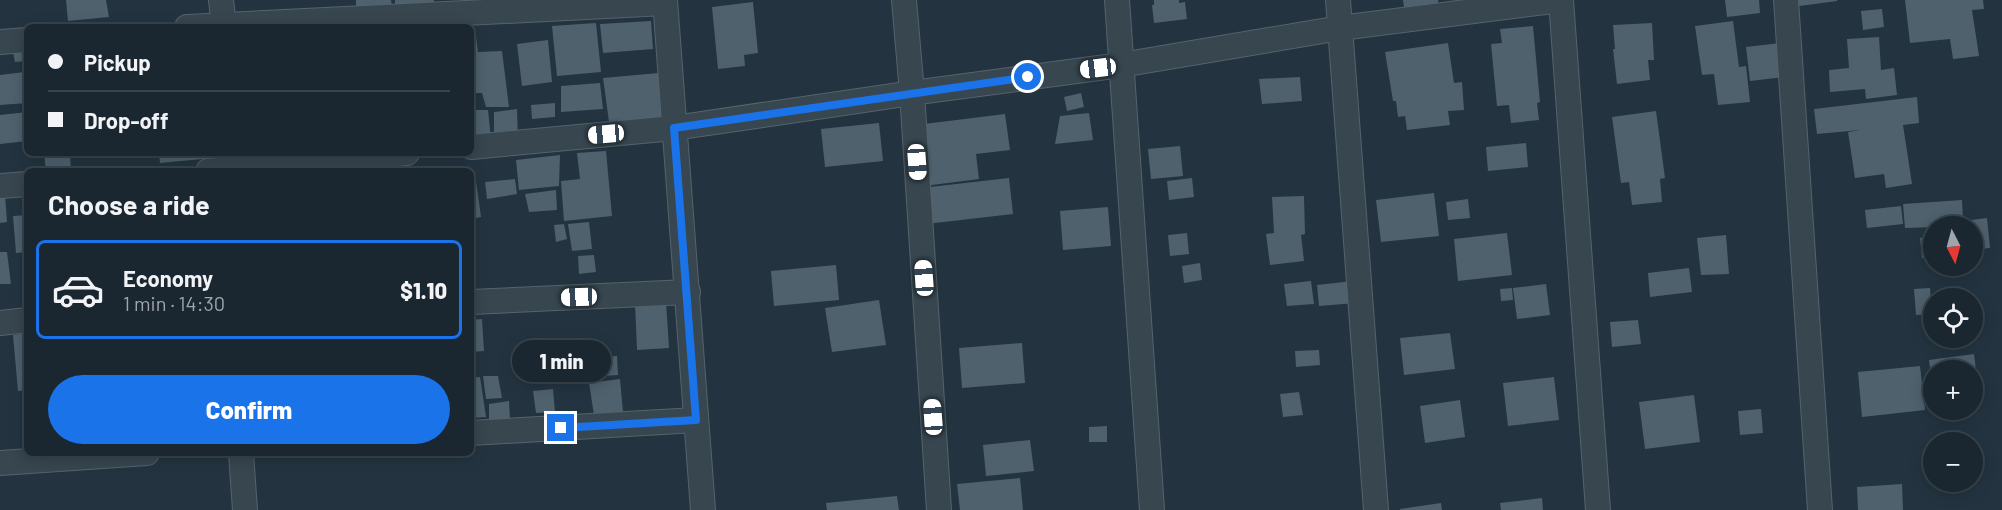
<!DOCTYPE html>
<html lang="en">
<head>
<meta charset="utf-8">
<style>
	body { margin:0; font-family:Barlow,sans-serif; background:#27333c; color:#f1f3f6; height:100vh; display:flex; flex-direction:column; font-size:22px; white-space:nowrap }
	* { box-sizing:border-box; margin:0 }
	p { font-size:20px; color:#9fa5ab }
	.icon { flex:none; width:33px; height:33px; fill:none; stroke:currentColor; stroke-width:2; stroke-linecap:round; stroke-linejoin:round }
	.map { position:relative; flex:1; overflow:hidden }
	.sheet { position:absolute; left:24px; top:168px; width:450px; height:288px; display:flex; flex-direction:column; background:#1a2730; border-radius:9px; box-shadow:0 3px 15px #0003,0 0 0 2px #38444c }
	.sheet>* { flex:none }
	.banner { position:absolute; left:24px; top:24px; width:450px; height:132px; border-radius:9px; box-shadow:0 3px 15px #0003,0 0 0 2px #38444c; display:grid; align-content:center; height:132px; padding:0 24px; background:#1a2730 }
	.needle { width:39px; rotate:174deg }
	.tools { position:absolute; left:1923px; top:216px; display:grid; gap:12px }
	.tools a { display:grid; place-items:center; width:60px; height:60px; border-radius:50%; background:#1a2730; box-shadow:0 3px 15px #0003,0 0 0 2px #38444c; font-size:30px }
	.end { position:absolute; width:27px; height:27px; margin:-14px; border:8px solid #1a73e8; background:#fff; box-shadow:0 0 0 3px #fff }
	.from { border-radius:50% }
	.bubble { position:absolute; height:42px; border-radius:21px; background:#1a2730; box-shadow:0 3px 15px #0003,0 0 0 2px #38444c; font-size:20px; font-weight:800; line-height:42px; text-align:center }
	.car { position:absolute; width:18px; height:36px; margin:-18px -9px; border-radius:8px; box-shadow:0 0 4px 2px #0007; background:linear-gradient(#fff 24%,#345 0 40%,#fff 0 76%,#345 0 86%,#fff 0) }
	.banner b { display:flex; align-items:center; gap:21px; height:57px; font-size:22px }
	.banner b+b { border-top:2px solid #38444c }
	.banner i { width:15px; height:15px; background:#f1f3f6 }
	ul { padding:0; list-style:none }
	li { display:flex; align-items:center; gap:18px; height:99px; margin:0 12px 9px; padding:0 12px; border:3px solid transparent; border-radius:9px }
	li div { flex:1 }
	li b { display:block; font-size:22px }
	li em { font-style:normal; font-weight:800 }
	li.current { border-color:#1a73e8 }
	li>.icon { width:54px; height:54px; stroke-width:1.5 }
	h2 { padding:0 24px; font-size:27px; line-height:72px }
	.button { display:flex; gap:12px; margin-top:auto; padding:12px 24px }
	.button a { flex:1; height:69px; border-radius:36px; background:#1a73e8; color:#fff; font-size:24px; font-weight:800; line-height:69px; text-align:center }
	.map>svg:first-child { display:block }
	.building { fill:#4e616d }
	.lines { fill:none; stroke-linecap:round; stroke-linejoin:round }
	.street-casing { stroke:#55636d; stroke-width:26 }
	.street { stroke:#37464f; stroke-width:24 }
	.route { stroke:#1a73e8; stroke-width:8 }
</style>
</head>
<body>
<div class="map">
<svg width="2002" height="510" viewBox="0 0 2002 510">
	<rect width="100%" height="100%" fill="#233440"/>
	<!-- building -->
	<g class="building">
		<path d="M66,0h40l3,17 -41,4z"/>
		<path d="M356,0h35l1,7 -36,3z"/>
		<path d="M395,0h39v4l-39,3z"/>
		<path d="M1154,0h25v3l6,-1 2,17 -33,4 -2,-18h2z"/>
		<path d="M1403,0h35l1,10 -34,4z"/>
		<path d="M1725,0h34l1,13 -33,4z"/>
		<path d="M1791,0h46v1l-45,6z"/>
		<path d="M1905,0h78l1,9 -12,1 7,46 -26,3 -3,-20 -40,4z"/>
		<path d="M753,2l5,51 -14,2 1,11 -27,3 -6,-62z"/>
		<path d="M1882,9l2,18 -21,3 -2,-19z"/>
		<path d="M651,21l2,28 -50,4 -3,-29z"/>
		<path d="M1733,21l6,46 7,-1 4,36 -32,3 -4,-31 -12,1 -7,-49z"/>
		<path d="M596,23l5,49 -44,4 -5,-50z"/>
		<path d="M1652,23l2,37h-6l2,20 -33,4 -4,-35h2l-2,-24z"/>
		<path d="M1533,26l7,76 -3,1 2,17 -28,3 -2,-18 -12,1 -6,-62 11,-1 -2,-14z"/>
		<path d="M471,28h4l3,24 24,-1 7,56h-23l-4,-14h-11z"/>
		<path d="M1879,37l2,33 13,-2 3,27 -31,4 -1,-10 -35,3 -1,-22 20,-2 -2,-29z"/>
		<path d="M548,40l4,42 -30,4 -5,-42z"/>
		<path d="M1448,43l6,40 8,-1 2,28 -16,1 2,14 -43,5 -2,-14 -7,1 -2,-16h-3l-8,-49z"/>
		<path d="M1781,43l4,34 -35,4 -4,-34z"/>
		<path d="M13,52h14v9l-12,1z"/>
		<path d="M25,72l2,31 -27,2v-30z"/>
		<path d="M659,73l6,52 -55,4 -7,-51z"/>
		<path d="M1300,77l2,24 -40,3 -3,-25z"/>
		<path d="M600,83l3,26 -42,3v-26z"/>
		<path d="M1081,93l3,14 -17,4 -3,-14z"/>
		<path d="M1917,97l2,26 -16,2 9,59 -26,4 -2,-14 -29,4 -7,-46 12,-2 -43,4 -3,-25z"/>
		<path d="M555,103v14l-23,2 -1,-14z"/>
		<path d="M517,109l1,33 -24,2v-32z"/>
		<path d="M471,110h17l3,29h-20z"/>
		<path d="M1656,111l9,67 -5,1 2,23 -30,3 -3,-23 -8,1 -9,-66z"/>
		<path d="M27,112v29l-27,3v-29z"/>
		<path d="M1089,113l4,27 -38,4 5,-28z"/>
		<path d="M1005,114l5,36 -34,4 3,25 -55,7 -8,-61z"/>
		<path d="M879,123l4,38 -58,6 -4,-38z"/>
		<path d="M1526,143l2,24 -40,4 -2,-24z"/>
		<path d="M1180,146l3,30 -32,3 -3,-30z"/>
		<path d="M606,151l6,65 -48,5 -3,-40 19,-2 -3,-26z"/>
		<path d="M44,153h26l1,18h-25z"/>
		<path d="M159,153h54v5l-53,5z"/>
		<path d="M560,155l-1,31 -40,4 -3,-30z"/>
		<path d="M1009,178l4,36 -87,10 -5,-36z"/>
		<path d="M1192,178l2,19 -25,3 -2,-19z"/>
		<path d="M515,179l2,15 -30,5 -2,-17z"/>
		<path d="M471,181h5l5,36 -10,2z"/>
		<path d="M556,190l1,20 -28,2 -4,-18z"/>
		<path d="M1434,193l5,43 -58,6 -5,-42z"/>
		<path d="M0,195h5l2,27 -7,1z"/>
		<path d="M1304,196l1,38 -4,1 3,26 -34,4 -4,-31 8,-1 -2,-36z"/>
		<path d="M1468,199l2,19 -22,2 -2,-18z"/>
		<path d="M1962,200l1,21 24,-3 3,30 -18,2v-24l-67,2 -2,-24z"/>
		<path d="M1901,206l2,18 -36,4 -2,-18z"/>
		<path d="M1108,207l3,39 -48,4 -3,-39z"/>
		<path d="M27,215v37l-11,1 -3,-37z"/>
		<path d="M589,222l3,27 -20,2 -4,-27z"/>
		<path d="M564,224l3,15 -11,3 -2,-17z"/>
		<path d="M1187,233l2,21 -19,2 -2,-21z"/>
		<path d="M1507,233l5,42 -54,6 -4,-42z"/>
		<path d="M1726,235l3,39 -28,1 -4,-37z"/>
		<path d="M1934,236v21l-12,1 -2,-20z"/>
		<path d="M0,252h7l4,32h-11z"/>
		<path d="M594,255l2,17 -17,2 -1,-18z"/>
		<path d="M1200,263l2,17 -18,3 -2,-17z"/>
		<path d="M836,265l3,35 -65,6 -3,-35z"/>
		<path d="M1689,268l3,24 -42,5 -2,-24z"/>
		<path d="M1311,281l3,23 -27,2 -3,-22z"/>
		<path d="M1353,281l3,22 -37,3 -2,-21z"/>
		<path d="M1546,284l4,31 -33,4 -4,-31z"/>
		<path d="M1512,288l1,12 -12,1 -1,-12z"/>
		<path d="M1930,288l2,26 -16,1 -2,-26z"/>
		<path d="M879,300l7,45 -54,7 -7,-44z"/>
		<path d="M666,301l3,47 -32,2 -2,-47z"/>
		<path d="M482,319l2,32 -13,1v-32z"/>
		<path d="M1638,320l3,24 -29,3 -2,-25z"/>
		<path d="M27,333v57l-9,1 -5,-56z"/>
		<path d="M1450,333l5,36 -51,6 -4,-37z"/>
		<path d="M1022,343l3,40 -63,5 -3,-40z"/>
		<path d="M1319,350l1,15 -24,2 -1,-16z"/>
		<path d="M1974,354l4,33 -6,1v-18h-38v13h-2l-3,-23z"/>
		<path d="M617,356l1,19 -45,3 -1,-18z"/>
		<path d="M1920,366l5,44 -63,7 -4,-45z"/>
		<path d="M483,376h15l4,22 -16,1z"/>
		<path d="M480,377l6,40 -15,1v-40z"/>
		<path d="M1554,377l5,43 -51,6 -5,-43z"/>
		<path d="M620,379l3,33 -29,3 -5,-32z"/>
		<path d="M553,389l2,23 -19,1 -3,-22z"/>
		<path d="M1299,392l4,23 -20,2 -3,-23z"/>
		<path d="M1694,395l6,47 -55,7 -6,-47z"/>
		<path d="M1460,400l5,37 -40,6 -5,-37z"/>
		<path d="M509,401l1,19 -21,2v-18z"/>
		<path d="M1761,409l2,24 -23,2 -2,-24z"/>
		<path d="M1107,426v16h-18v-15z"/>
		<path d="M1030,440l4,31 -48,5 -3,-31z"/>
		<path d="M1020,478l3,32h-63l-3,-26z"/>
		<path d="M1902,484l1,26h-45l-1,-23z"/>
		<path d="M897,496l2,14h-72l-1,-7z"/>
		<path d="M1542,498l1,12h-42l-1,-7z"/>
		<path d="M1441,503l1,7h-42v-1z"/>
	</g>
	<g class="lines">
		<defs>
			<g id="street">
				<path d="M221,0l3,27"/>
				<path d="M665,0l38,510"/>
				<path d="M904,0l8,93 27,417"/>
				<path d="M1117,0l35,510"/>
				<path d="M1338,0l38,510"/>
				<path d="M1561,0l37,510"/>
				<path d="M1786,0l34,510"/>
				<path d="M187,27l478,-24"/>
				<path d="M0,42l27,-2"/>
				<path d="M471,147l203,-19 238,-35 209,-28 219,-37 221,-28"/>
				<path d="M208,171l199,-18"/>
				<path d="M0,186l27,-2"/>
				<path d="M471,302l217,-10"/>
				<path d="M0,323l27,-3"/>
				<path d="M471,433l225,-13"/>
				<path d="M241,453l4,57"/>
				<path d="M0,463l147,-10"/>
			</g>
		</defs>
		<!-- street casing -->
		<use href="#street" class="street-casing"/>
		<!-- street -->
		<use href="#street" class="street"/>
	</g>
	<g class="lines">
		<!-- route -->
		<path class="route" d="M561,428l135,-8 -22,-292 354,-51"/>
	</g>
</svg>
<div class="tools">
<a><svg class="needle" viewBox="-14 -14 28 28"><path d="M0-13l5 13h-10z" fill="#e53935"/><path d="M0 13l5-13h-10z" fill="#9fa5ab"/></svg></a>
<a><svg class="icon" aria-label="locate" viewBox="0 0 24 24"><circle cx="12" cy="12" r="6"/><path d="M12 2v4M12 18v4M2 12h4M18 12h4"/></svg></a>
<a>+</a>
<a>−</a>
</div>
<i class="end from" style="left:1028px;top:77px"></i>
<i class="end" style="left:561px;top:428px"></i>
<div class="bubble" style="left:512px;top:340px;width:99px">1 min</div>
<i class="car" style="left:1098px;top:68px;rotate:263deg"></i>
<i class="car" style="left:606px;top:134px;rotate:265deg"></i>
<i class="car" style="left:917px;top:162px;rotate:176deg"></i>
<i class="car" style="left:924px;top:278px;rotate:356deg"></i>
<i class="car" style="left:579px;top:297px;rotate:268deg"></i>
<i class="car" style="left:933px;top:417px;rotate:356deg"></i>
<div class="banner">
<b><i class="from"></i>Pickup</b>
<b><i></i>Drop-off</b>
</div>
<section class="sheet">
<h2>Choose a ride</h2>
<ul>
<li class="current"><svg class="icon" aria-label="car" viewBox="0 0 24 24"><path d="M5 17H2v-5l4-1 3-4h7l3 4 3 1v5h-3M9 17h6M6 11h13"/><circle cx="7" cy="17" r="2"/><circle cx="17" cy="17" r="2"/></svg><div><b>Economy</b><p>1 min · 14:30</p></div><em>$1.10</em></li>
</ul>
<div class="button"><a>Confirm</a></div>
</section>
</div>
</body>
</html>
